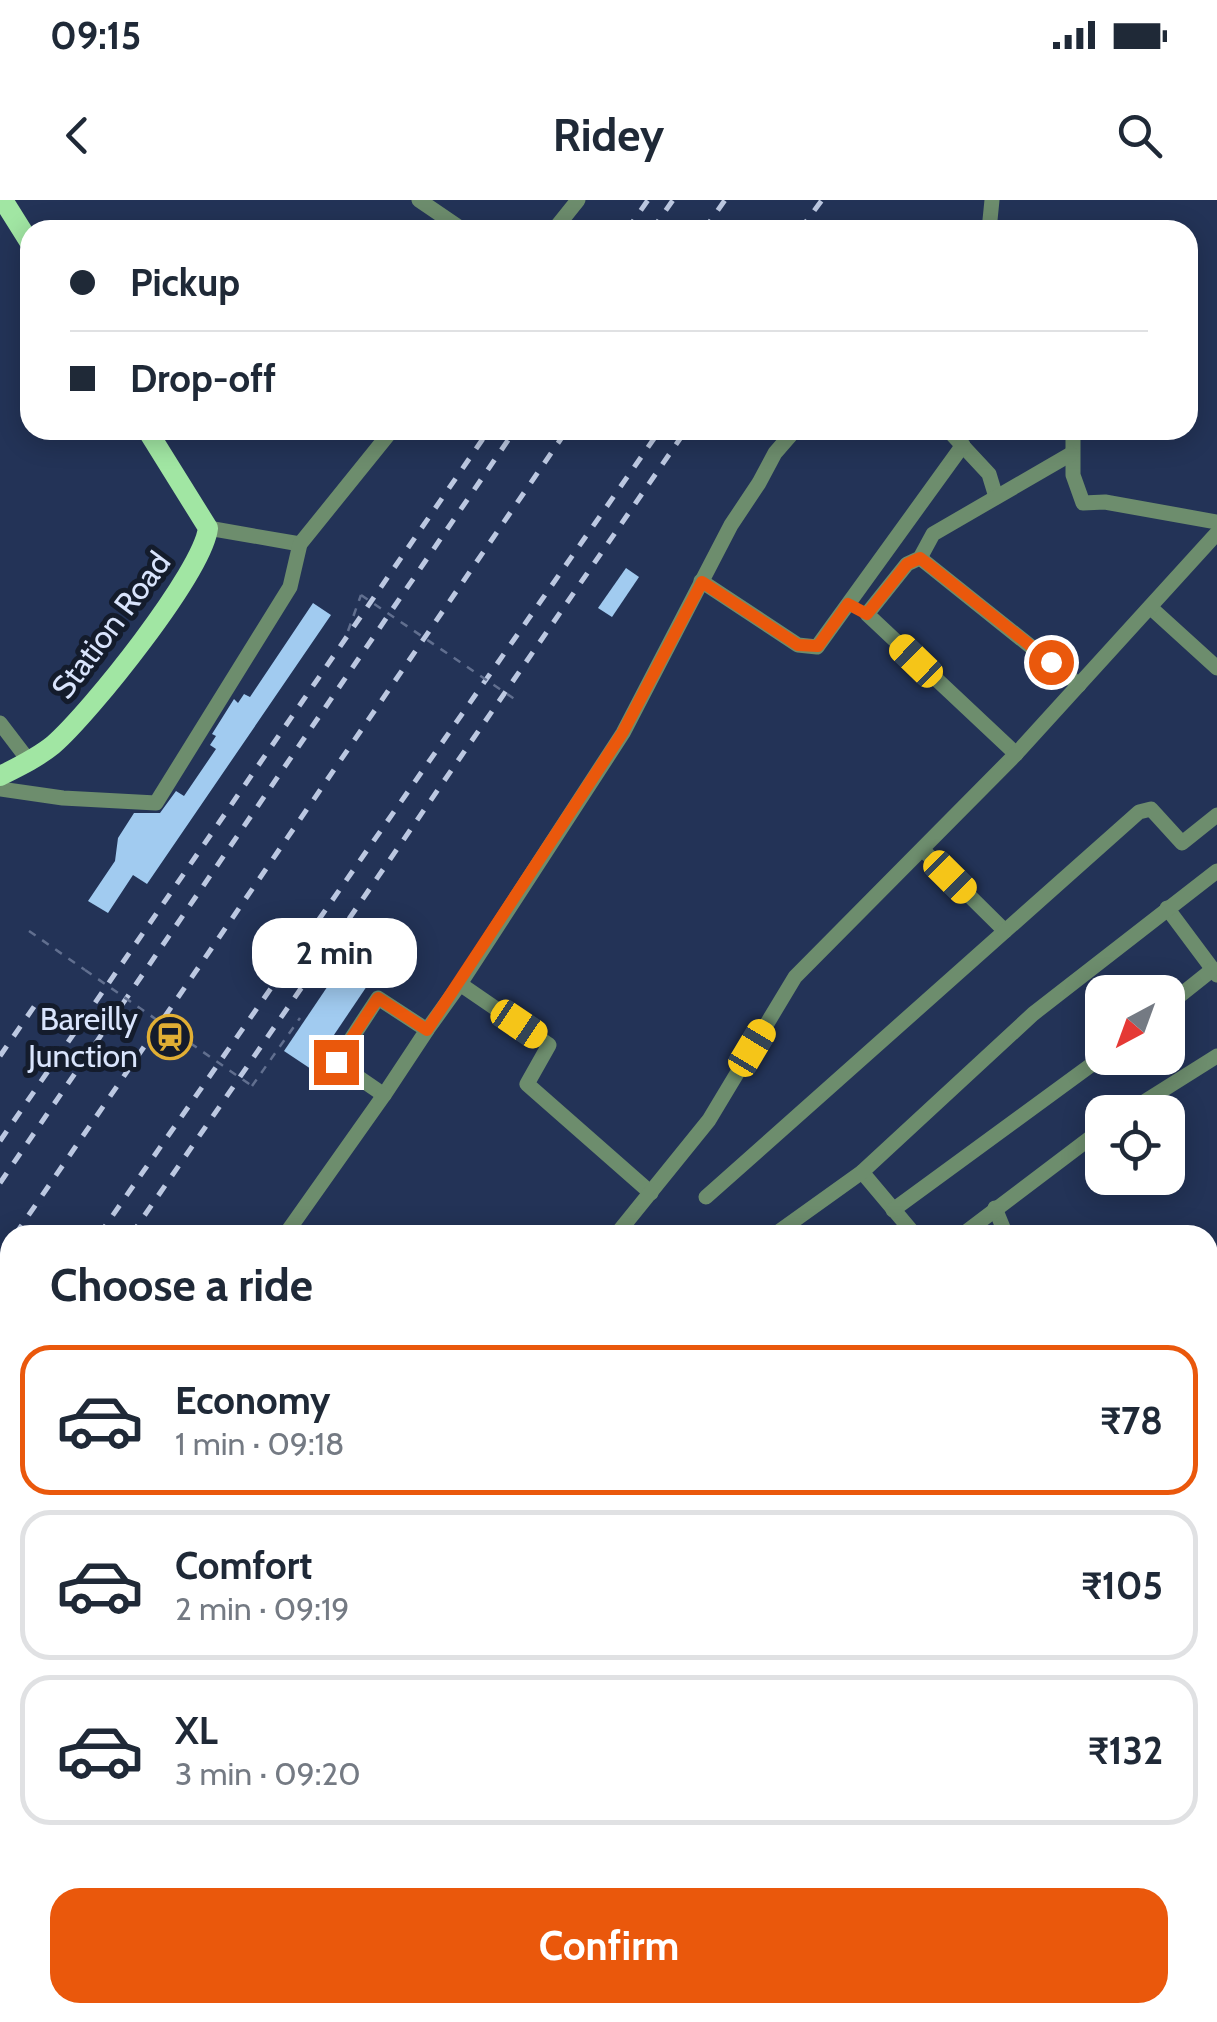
<!DOCTYPE html>
<html lang="en">
<head>
<meta charset="utf-8">
<style>
	body { margin:0; font-family:Cabin,sans-serif; background:#f2f2f3; color:#1f2937; height:100vh; display:flex; flex-direction:column; font-size:38px; white-space:nowrap }
	* { box-sizing:border-box; margin:0 }
	p { font-size:32px; color:#747a83 }
	.icon { flex:none; width:55px; height:55px; fill:none; stroke:currentColor; stroke-width:2; stroke-linecap:round; stroke-linejoin:round }
	.map { position:relative; flex:1; overflow:hidden }
	.drawer { position:absolute; left:0px; top:1025px; width:1218px; height:798px; display:flex; flex-direction:column; background:#fff; border-radius:30px 30px 0 0; box-shadow:0 5px 25px #0003 }
	.drawer>* { flex:none }
	.guide { position:absolute; left:20px; top:20px; width:1178px; height:220px; border-radius:30px; box-shadow:0 5px 25px #0003; display:grid; align-content:center; height:220px; padding:0 50px; background:#fff }
	.needle { width:65px; rotate:221deg }
	.tools { position:absolute; left:1085px; top:775px; display:grid; gap:20px }
	.tools a { display:grid; place-items:center; width:100px; height:100px; border-radius:20px; background:#fff; box-shadow:0 5px 25px #0003; font-size:50px }
	.end { position:absolute; width:45px; height:45px; margin:-22px; border:12px solid #ea580c; background:#fff; box-shadow:0 0 0 5px #fff }
	.from { border-radius:50% }
	.bubble { position:absolute; height:70px; border-radius:30px; background:#fff; box-shadow:0 5px 25px #0003; font-size:32px; font-weight:700; line-height:70px; text-align:center }
	.car { position:absolute; width:30px; height:60px; margin:-30px -15px; border-radius:12px; box-shadow:0 0 8px 2px #0007; background:linear-gradient(#f5c518 24%,#345 0 40%,#f5c518 0 76%,#345 0 86%,#f5c518 0) }
	.guide b { display:flex; align-items:center; gap:35px; height:95px; font-size:38px }
	.guide b+b { border-top:2px solid #e0e1e3 }
	.guide i { width:25px; height:25px; background:#1f2937 }
	ul { padding:0; list-style:none }
	li { display:flex; align-items:center; gap:30px; height:150px; margin:0 20px 15px; padding:0 30px; border:5px solid #e0e1e3; border-radius:30px }
	li div { flex:1 }
	li b { display:block; font-size:38px }
	li em { font-style:normal; font-weight:700 }
	li.selected { border-color:#ea580c }
	li>.icon { width:90px; height:90px; stroke-width:1.5 }
	h2 { padding:0 50px; font-size:45px; line-height:120px }
	.action { display:flex; gap:20px; margin-top:auto; padding:20px 50px }
	.action a { flex:1; height:115px; border-radius:30px; background:#ea580c; color:#fff; font-size:40px; font-weight:700; line-height:115px; text-align:center }
	.status { display:flex; justify-content:space-between; align-items:center; height:70px; padding:0 50px; background:#fff; direction:ltr }
	.status svg { height:28px; fill:currentColor }
	header { display:flex; justify-content:space-between; align-items:center; height:130px; padding:0 50px; background:#fff; font-size:45px; font-weight:700 }
	.map>svg:first-child { display:block }
	.building { fill:#a1cbf0 }
	.lines { fill:none; stroke-linecap:round; stroke-linejoin:round }
	.path { stroke:#616f8f; stroke-width:2.5; stroke-dasharray:8 8; stroke-linecap:butt }
	.minor { stroke:#6d8d6d; stroke-width:15 }
	.major { stroke:#a1e6a3; stroke-width:20 }
	.rail { stroke:#bcc8e1; stroke-width:5; stroke-dasharray:12 12; stroke-linecap:butt }
	.path-bridge { stroke:#616f8f; stroke-width:2.5; stroke-dasharray:8 8; stroke-linecap:butt }
	.route { stroke:#ea580c; stroke-width:12 }
	.labels { text-anchor:middle; stroke-width:10; stroke-linejoin:round; paint-order:stroke }
	.street-label { font-size:32px; fill:#d9e4fc; stroke:#141c2c }
	.poi-label { font-size:32px; fill:#d9e4fc; stroke:#141c2c; text-anchor:end }
</style>
</head>
<body>
<div class="status"><b>09:15</b><svg viewBox="0 0 49 12"><path d="M0 12V9h3v3zM5 12V6h3v6zM10 12V3h3v9zM15 12V0h3v12zM26 1h20v11H26zM47 4h2v5h-2z"/></svg></div>
<header><svg class="icon" aria-label="back" viewBox="0 0 24 24"><path d="M15 5l-7 7 7 7"/></svg>Ridey<svg class="icon" aria-label="search" viewBox="0 0 24 24"><circle cx="10" cy="10" r="6"/><path d="M15 15l6 6"/></svg></header>
<div class="map">
<svg width="1217" height="1822" viewBox="0 0 1217 1822">
	<rect width="100%" height="100%" fill="#233357"/>
	<!-- building -->
	<g class="building">
		<path d="M626,368l13,9 -27,40 -14,-9z"/>
		<path d="M313,403l18,12 -184,269 -14,-9 -25,38 -20,-12 27,-40 3,-23 16,-25h26l16,-22 8,5 32,-47 -6,-4 6,-9 -4,-2 22,-35 4,4 6,-9 6,3z"/>
		<path d="M342,765l27,18 -58,86 -27,-18z"/>
	</g>
	<g class="lines">
		<!-- path -->
		<g class="path">
			<path d="M348,431l13,-36"/>
			<path d="M29,731l56,39"/>
			<path d="M252,886l48,-68"/>
		</g>
		<!-- minor -->
		<g class="minor">
			<path d="M419,0l44,30"/>
			<path d="M554,30l24,-30"/>
			<path d="M989,30l3,-30"/>
			<path d="M948,230l41,44 7,23"/>
			<path d="M1073,230v45l10,28 22,-1 112,20"/>
			<path d="M208,328l92,16"/>
			<path d="M920,358l159,127"/>
			<path d="M701,381l97,64 19,2 146,-202"/>
			<path d="M1150,407l67,61"/>
			<path d="M0,523l29,38"/>
			<path d="M1016,554l-149,-140 40,-50 13,-6 13,-24 138,-80"/>
			<path d="M0,589l63,9 93,5 134,-216 10,-43 92,-114"/>
			<path d="M923,650l82,81"/>
			<path d="M1167,708l50,67"/>
			<path d="M460,784l163,-251 108,-208 28,-42 16,-30 20,-23"/>
			<path d="M378,798l49,32 -43,65 -48,-33z"/>
			<path d="M1168,805l45,-36"/>
			<path d="M427,830l33,-46 89,61 -22,39 124,109"/>
			<path d="M1128,912l89,-56"/>
			<path d="M862,972l53,63"/>
			<path d="M706,997l433,-385 12,-3 31,34 35,-28"/>
			<path d="M995,1008l11,27"/>
			<path d="M893,1010l209,-153"/>
			<path d="M285,1035l99,-140"/>
			<path d="M616,1035l93,-115 86,-143 221,-223 201,-221"/>
			<path d="M774,1035l88,-63 171,-158 184,-143"/>
			<path d="M962,1035l140,-106"/>
			<path d="M1208,1140l9,-3"/>
			<path d="M1208,1290l9,-1"/>
			<path d="M0,1322l10,-11"/>
			<path d="M1208,1381l9,-1"/>
			<path d="M0,1515l10,-4"/>
			<path d="M0,1547l10,7"/>
			<path d="M1208,1603l9,-13"/>
			<path d="M1208,1618l9,65"/>
			<path d="M0,1696l10,-8"/>
			<path d="M0,1749l10,-7"/>
			<path d="M172,1812l4,10"/>
			<path d="M264,1812l3,10"/>
			<path d="M391,1812l16,10"/>
			<path d="M656,1812l1,10"/>
			<path d="M1030,1812l1,10"/>
			<path d="M580,1822l26,-10"/>
		</g>
		<!-- major -->
		<g class="major">
			<path d="M3,0l27,43"/>
			<path d="M0,576c18,-9 37,-18 53,-31 37,-32 150,-173 155,-217l-61,-98"/>
		</g>
		<!-- rail -->
		<g class="rail">
			<path d="M627,30l21,-30"/>
			<path d="M652,30l21,-30"/>
			<path d="M704,30l21,-30"/>
			<path d="M800,30l22,-30"/>
			<path d="M0,856l40,-58"/>
			<path d="M0,941l489,-711"/>
			<path d="M0,983l515,-753"/>
			<path d="M15,1035l552,-805"/>
			<path d="M99,1035l561,-805"/>
			<path d="M131,1035l555,-805"/>
			<path d="M0,1057l10,-15"/>
			<path d="M0,1177l10,-14"/>
			<path d="M0,1224l10,-14"/>
		</g>
		<!-- path-bridge -->
		<g class="path-bridge">
			<path d="M361,395l155,105"/>
			<path d="M85,770l167,116"/>
		</g>
	</g>
	<g class="lines">
		<!-- route -->
		<path class="route" d="M336,862l42,-64 49,32 196,-298 79,-150 96,63 20,1 30,-42 19,10 40,-50 13,-6 131,104"/>
	</g>
	<!-- icons -->
	<defs>
		<symbol id="station-ring" viewBox="-11 -11 22 22"><circle r="9.5" fill="#141c2c" stroke="#e1af34" stroke-width="1.5"/><path d="M-3-6H3Q5-6 5-4V2Q5 4 3 4L4.5 6H3L1.5 4h-3L-3 6H-4.5L-3 4Q-5 4-5 2V-4Q-5-6-3-6ZM-3.5-4v3h7v-3ZM-3.5 1v1.5H-2V1ZM2 1v1.5H3.5V1Z" fill="#e1af34"/></symbol>
	</defs>
	<g fill-rule="evenodd">
		<use href="#station-ring" x="145" y="812" width="50" height="50"/>
	</g>
	<g class="labels">
		<!-- street labels -->
		<g class="street-label">
			<text transform="translate(111 425) rotate(-53)" y="11">Station Road</text>
		</g>
		<!-- poi labels -->
		<g class="poi-label">
			<text x="138" y="830">Bareilly<tspan x="138" dy="37">Junction</tspan></text>
		</g>
	</g>
</svg>
<div class="tools">
<a><svg class="needle" viewBox="-14 -14 28 28"><path d="M0-13l5 13h-10z" fill="#e53935"/><path d="M0 13l5-13h-10z" fill="#747a83"/></svg></a>
<a><svg class="icon" aria-label="locate" viewBox="0 0 24 24"><circle cx="12" cy="12" r="6"/><path d="M12 2v4M12 18v4M2 12h4M18 12h4"/></svg></a>
</div>
<i class="end from" style="left:1051px;top:462px"></i>
<i class="end" style="left:336px;top:862px"></i>
<div class="bubble" style="left:252px;top:718px;width:165px">2 min</div>
<i class="car" style="left:916px;top:461px;rotate:314deg"></i>
<i class="car" style="left:950px;top:677px;rotate:135deg"></i>
<i class="car" style="left:519px;top:824px;rotate:124deg"></i>
<i class="car" style="left:752px;top:848px;rotate:31deg"></i>
<div class="guide">
<b><i class="from"></i>Pickup</b>
<b><i></i>Drop-off</b>
</div>
<section class="drawer">
<h2>Choose a ride</h2>
<ul>
<li class="selected"><svg class="icon" aria-label="car" viewBox="0 0 24 24"><path d="M5 17H2v-5l4-1 3-4h7l3 4 3 1v5h-3M9 17h6M6 11h13"/><circle cx="7" cy="17" r="2"/><circle cx="17" cy="17" r="2"/></svg><div><b>Economy</b><p>1 min · 09:18</p></div><em>₹78</em></li>
<li><svg class="icon" aria-label="car" viewBox="0 0 24 24"><path d="M5 17H2v-5l4-1 3-4h7l3 4 3 1v5h-3M9 17h6M6 11h13"/><circle cx="7" cy="17" r="2"/><circle cx="17" cy="17" r="2"/></svg><div><b>Comfort</b><p>2 min · 09:19</p></div><em>₹105</em></li>
<li><svg class="icon" aria-label="car" viewBox="0 0 24 24"><path d="M5 17H2v-5l4-1 3-4h7l3 4 3 1v5h-3M9 17h6M6 11h13"/><circle cx="7" cy="17" r="2"/><circle cx="17" cy="17" r="2"/></svg><div><b>XL</b><p>3 min · 09:20</p></div><em>₹132</em></li>
</ul>
<div class="action"><a>Confirm</a></div>
</section>
</div>
</body>
</html>
